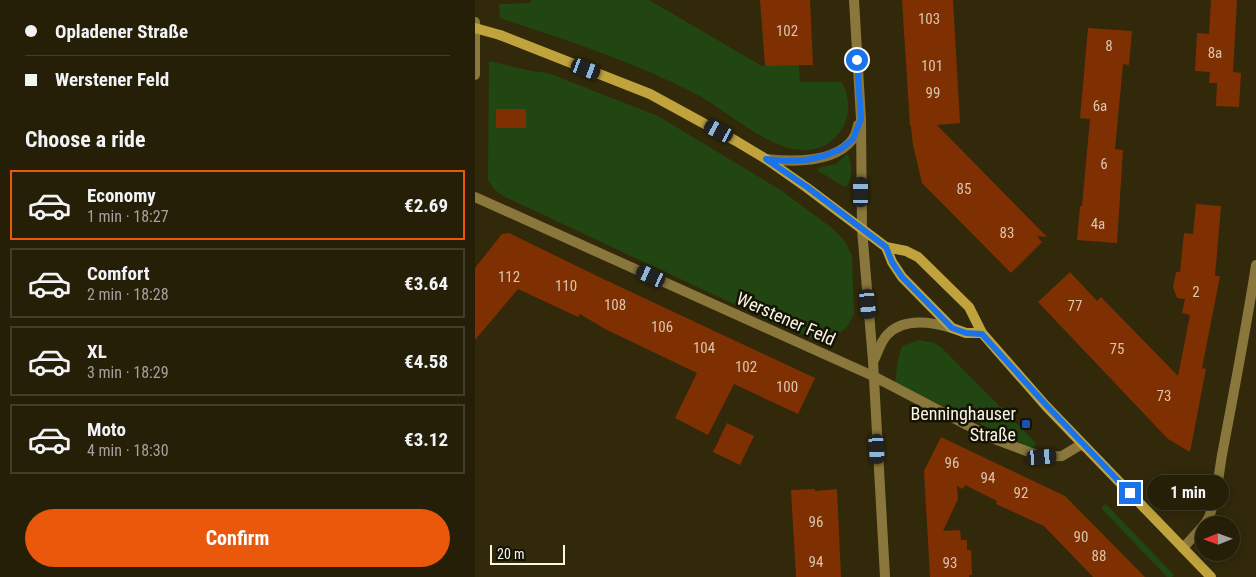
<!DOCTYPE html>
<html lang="en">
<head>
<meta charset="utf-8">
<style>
	body { margin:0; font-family:"Roboto Condensed",sans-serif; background:#2d2712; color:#f1f3f6; height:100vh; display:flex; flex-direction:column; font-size:19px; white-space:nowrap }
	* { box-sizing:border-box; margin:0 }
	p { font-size:16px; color:#a3a29c }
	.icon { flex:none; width:28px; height:28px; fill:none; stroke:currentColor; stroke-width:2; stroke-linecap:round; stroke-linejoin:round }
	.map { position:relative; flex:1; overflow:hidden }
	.details { display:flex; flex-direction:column; background:#251f08; width:475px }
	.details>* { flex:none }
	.hud { display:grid; align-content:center; height:110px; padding:0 25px; background:#251f08 }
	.needle { width:32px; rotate:269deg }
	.fabs { position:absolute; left:720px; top:516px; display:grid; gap:10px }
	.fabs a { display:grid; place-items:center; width:45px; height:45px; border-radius:50%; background:#251f08; box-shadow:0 2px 12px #0003,0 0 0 1px #423d29; font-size:25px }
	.scale { position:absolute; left:15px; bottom:12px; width:75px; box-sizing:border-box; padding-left:5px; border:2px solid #faf5e4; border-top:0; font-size:14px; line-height:18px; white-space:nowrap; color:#faf5e4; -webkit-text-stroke:4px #151206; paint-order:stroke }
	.end { position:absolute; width:22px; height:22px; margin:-11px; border:6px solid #1a73e8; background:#fff; box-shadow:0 0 0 2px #fff }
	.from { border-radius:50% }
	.bubble { position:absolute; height:35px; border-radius:18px; background:#251f08; box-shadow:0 2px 12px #0003,0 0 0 1px #423d29; font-size:16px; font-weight:700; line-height:35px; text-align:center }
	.car { position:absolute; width:15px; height:30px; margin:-15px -8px; border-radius:6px; box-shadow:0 0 4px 1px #0007; background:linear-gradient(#222 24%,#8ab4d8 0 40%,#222 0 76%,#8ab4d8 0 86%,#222 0) }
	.hud b { display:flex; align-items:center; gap:18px; height:48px; font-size:19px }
	.hud b+b { border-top:1px solid #423d29 }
	.hud i { width:12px; height:12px; background:#f1f3f6 }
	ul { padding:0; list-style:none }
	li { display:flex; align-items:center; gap:15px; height:70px; margin:0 10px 8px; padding:0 15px; border:2px solid #423d29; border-radius:0px }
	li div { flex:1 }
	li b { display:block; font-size:19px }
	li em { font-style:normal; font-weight:700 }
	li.on { border-color:#ea580c }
	li>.icon { width:45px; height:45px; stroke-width:1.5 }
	h2 { padding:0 25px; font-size:22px; line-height:60px }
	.cta { display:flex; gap:10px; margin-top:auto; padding:10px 25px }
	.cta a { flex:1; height:58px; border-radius:30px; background:#ea580c; color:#fff; font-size:20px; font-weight:700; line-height:58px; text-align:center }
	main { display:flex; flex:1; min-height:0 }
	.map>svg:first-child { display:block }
	.green { fill:#214611 }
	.building { fill:#7f3002 }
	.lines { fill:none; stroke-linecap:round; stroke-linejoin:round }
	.minor { stroke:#89773c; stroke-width:10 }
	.secondary { stroke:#c0a33d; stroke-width:10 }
	.secondary-bridge { stroke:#c0a33d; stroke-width:10 }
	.route { stroke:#1a73e8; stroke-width:6 }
	.transit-dot { fill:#1a4fb4; stroke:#151206; stroke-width:2 }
	.labels { text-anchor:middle; stroke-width:5; stroke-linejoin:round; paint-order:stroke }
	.number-label { font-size:15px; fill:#dbc4ac }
	.street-label { font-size:18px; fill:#faf5e4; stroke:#151206 }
	.poi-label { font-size:18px; fill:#faf5e4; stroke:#151206; text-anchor:end }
</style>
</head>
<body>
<main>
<section class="details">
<div class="hud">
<b><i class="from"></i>Opladener Straße</b>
<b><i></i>Werstener Feld</b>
</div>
<h2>Choose a ride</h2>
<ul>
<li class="on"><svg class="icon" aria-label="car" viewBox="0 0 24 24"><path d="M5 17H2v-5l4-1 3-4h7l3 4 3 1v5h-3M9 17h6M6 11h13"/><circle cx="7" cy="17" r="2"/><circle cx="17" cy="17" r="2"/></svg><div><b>Economy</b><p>1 min · 18:27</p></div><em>€2.69</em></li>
<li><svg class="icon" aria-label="car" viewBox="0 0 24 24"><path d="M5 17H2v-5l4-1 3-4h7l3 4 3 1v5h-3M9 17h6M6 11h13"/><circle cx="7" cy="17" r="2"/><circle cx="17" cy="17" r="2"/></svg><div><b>Comfort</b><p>2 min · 18:28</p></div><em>€3.64</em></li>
<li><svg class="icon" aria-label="car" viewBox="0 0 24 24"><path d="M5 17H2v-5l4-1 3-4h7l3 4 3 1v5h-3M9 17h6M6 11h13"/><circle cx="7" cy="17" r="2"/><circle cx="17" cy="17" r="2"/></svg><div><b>XL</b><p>3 min · 18:29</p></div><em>€4.58</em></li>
<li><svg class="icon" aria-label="car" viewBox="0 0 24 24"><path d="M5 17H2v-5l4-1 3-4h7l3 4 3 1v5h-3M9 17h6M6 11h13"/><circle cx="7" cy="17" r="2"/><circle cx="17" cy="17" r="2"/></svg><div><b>Moto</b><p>4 min · 18:30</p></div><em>€3.12</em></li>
</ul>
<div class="cta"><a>Confirm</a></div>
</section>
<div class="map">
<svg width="781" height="577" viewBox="0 0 781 577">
	<rect width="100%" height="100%" fill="#31290a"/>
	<!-- green -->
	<g class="green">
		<path d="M56,0h118l113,66 37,-2 1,18h42c17,32 -3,70 -41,68 -34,-2 -74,-39 -103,-55 -63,-33 -131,-55 -198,-77l-1,-14 31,-1z"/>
		<path d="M14,61l43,10 16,2 110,43 124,75 50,37 13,13 7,15 2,58 -7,13 -17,14 -16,-2 -42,-17 -269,-126 -9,-7 -6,-9z"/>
		<path d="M372,154c5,7 6,25 0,32h-4l-25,-15v-3l18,-4z"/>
		<path d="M444,340l15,3 7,4 95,96 -2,4h-5l-134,-64 3,-23 4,-14z"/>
		<path d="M631,504l68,71 -2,2h-5l-66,-69z"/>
	</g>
	<!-- building -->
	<g class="building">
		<path d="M285,0h50l3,65 -48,1z"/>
		<path d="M427,0h51l7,123 -23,2 110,112 -10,-1 5,6 -31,31 -89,-90 -9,-38 -2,-19h-1z"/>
		<path d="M736,0h26l-4,72 8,1 -2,34 -23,-1 1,-23h-8l1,-11 -15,-1 2,-38 12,1z"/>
		<path d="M613,28l44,3 -3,34 -6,-1 -8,85 8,1 -6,93 -40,-3 3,-34h2l8,-87 -10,-1z"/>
		<rect x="21" y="109" width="30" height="19"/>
		<path d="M721,204l25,2 -6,70h5l-18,92 4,1 -16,83 -22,-13 -130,-137 32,-30 27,29 4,-4 77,79 12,-61 -8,-2 3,-14 -8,-1 -4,-11 3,-15h4l4,-39 9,1z"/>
		<path d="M34,233l88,43 218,102 -17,36 -64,-30 -26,51 -33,-17 22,-45 -92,-44 -25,-15 -2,3 -60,-28 -43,51v-72l27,-34z"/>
		<path d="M252,423l27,13 -14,29 -27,-13z"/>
		<path d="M466,437l124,59 80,81h-52l-49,-51 -48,-22 1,-3 -32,-16 -2,4 -6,-3 1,13 -15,32 17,-1 1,10h6v10h4l1,25h-3v2h-39l-6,-106z"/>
		<path d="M340,489v2l22,-2 4,88h-45l-5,-87z"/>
	</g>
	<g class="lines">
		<!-- minor -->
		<g class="minor">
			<path d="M379,0l7,119 1,110 11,132 12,216"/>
			<path d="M0,22v53"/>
			<path d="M291,159c26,3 68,4 86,-19 3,-4 5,-10 6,-15"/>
			<path d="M0,197l398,179 119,62 50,19 20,-1 20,-12"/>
			<path d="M399,360c4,-8 7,-19 13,-25 16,-18 45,-13 65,-7"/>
			<path d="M729,525c11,-12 15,-53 18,-70 12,-63 24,-126 34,-190"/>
			<path d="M708,548l21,-23"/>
		</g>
		<!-- secondary -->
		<g class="secondary">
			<path d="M25,35l150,59 86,47 30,18 40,28 80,60 20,4 12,6 51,50 13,26 64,73 165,171"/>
			<path d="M411,247l6,15 10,15 50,51 14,5h16"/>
		</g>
		<!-- secondary-bridge -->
		<path class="secondary-bridge" d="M0,28l25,7"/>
	</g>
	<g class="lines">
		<!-- route -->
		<path class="route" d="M382,60l4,59 -8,20 -12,10 -17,7 -18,4 -22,1 -18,-2 41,28 79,60 6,15 10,15 50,51 14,5 16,1 65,72 83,87"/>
	</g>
	<!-- markers -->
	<rect class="transit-dot" x="546" y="419" width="10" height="10" rx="2.5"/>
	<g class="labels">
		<!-- number labels -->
		<g class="number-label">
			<text x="454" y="24">103</text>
			<text x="312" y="36">102</text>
			<text x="634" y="51">8</text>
			<text x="740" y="58">8a</text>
			<text x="457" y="71">101</text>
			<text x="458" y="98">99</text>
			<text x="625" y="111">6a</text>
			<text x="629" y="169">6</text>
			<text x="489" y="194">85</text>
			<text x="623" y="229">4a</text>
			<text x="532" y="238">83</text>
			<text x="34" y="282">112</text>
			<text x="91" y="291">110</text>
			<text x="721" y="297">2</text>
			<text x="140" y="310">108</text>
			<text x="600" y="311">77</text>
			<text x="187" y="332">106</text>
			<text x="229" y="353">104</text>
			<text x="642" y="354">75</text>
			<text x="271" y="372">102</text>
			<text x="312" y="392">100</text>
			<text x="689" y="401">73</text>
			<text x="477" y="468">96</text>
			<text x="513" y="483">94</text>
			<text x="546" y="498">92</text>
			<text x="341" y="527">96</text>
			<text x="606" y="542">90</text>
			<text x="624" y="561">88</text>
			<text x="341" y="567">94</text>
			<text x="475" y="568">93</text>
		</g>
		<!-- street labels -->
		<g class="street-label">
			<text transform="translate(311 319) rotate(24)" y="6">Werstener Feld</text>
		</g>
		<!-- poi labels -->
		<g class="poi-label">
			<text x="541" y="420">Benninghauser<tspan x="541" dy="21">Straße</tspan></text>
		</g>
	</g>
</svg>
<div class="fabs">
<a><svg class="needle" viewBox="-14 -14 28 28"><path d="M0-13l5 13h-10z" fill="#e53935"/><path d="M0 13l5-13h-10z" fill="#a3a29c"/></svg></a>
</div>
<div class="scale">20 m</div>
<i class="end from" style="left:382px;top:60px"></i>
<i class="end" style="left:655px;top:493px"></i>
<div class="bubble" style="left:672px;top:475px;width:82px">1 min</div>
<i class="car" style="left:111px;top:69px;rotate:111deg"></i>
<i class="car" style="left:244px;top:131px;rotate:298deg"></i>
<i class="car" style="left:386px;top:192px;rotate:0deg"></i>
<i class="car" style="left:176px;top:276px;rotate:295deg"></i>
<i class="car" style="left:393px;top:304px;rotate:175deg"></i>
<i class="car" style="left:402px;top:449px;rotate:176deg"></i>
<i class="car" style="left:567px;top:457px;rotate:86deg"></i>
</div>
</main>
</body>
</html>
